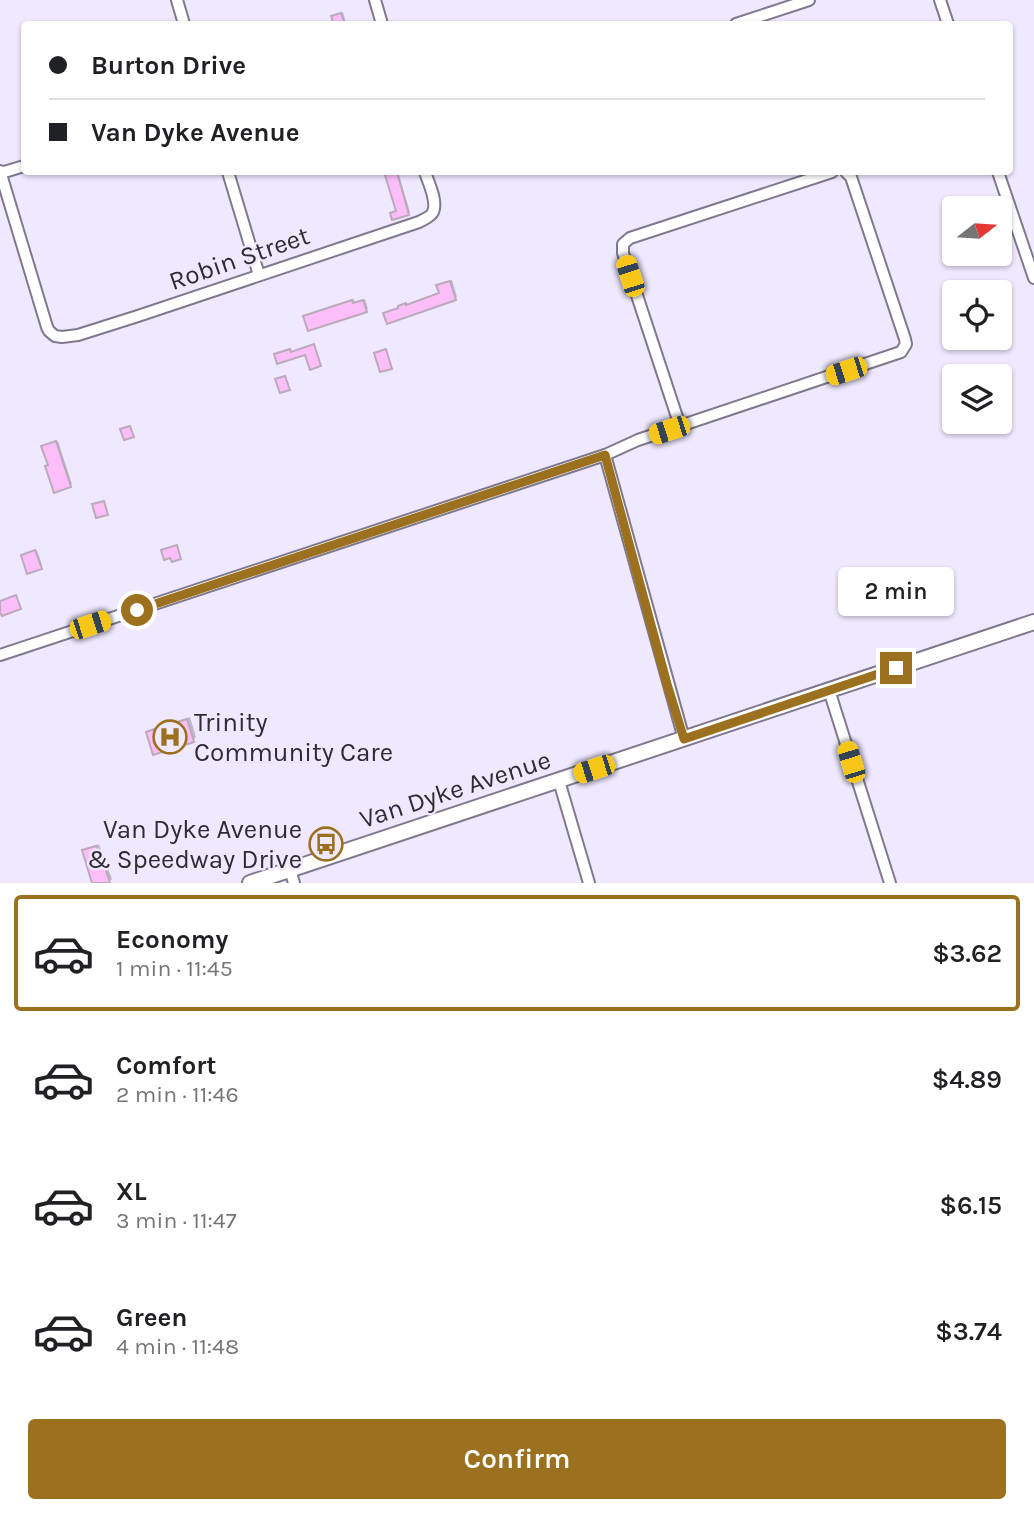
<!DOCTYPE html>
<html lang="en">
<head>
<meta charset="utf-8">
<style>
	body { margin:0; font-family:Karla,sans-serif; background:#f2f2f2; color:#202124; height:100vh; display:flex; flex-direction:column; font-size:26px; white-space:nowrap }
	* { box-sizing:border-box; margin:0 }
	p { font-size:23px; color:#757577 }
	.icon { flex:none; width:38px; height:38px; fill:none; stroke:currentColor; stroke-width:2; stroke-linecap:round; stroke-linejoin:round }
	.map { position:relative; height:883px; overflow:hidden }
	.drawer { display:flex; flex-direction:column; background:#fff; flex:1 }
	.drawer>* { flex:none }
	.top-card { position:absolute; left:21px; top:21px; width:992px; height:154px; border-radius:7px; box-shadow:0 2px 5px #0004; display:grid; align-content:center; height:154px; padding:0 28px; background:#fff }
	.needle { width:46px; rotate:73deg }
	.tools { position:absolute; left:942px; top:196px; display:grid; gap:14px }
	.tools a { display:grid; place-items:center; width:70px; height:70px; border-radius:7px; background:#fff; box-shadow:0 2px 5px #0004; font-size:35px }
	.end { position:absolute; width:32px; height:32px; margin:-16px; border:9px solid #9b701f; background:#fff; box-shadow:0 0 0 4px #fff }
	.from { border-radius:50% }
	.bubble { position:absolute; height:49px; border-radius:7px; background:#fff; box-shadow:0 2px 5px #0004; font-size:23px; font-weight:600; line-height:49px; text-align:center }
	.car { position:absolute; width:21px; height:42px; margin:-21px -10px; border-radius:9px; box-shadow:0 0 5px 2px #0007; background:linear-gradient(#f5c518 24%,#345 0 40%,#f5c518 0 76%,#345 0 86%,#f5c518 0) }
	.top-card b { display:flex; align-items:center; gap:24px; height:66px; font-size:26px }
	.top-card b+b { border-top:2px solid #e0e0e0 }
	.top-card i { width:18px; height:18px; background:#202124 }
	ul { padding:12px 0 0; list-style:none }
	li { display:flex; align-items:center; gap:21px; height:116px; margin:0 14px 10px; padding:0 14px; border:4px solid transparent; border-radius:7px }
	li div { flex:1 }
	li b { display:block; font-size:26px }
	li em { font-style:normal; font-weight:600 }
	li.selected { border-color:#9b701f }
	li>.icon { width:63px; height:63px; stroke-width:1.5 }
	.button { display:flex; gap:14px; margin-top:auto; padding:14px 28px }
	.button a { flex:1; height:80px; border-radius:7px; background:#9b701f; color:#fff; font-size:28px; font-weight:600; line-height:80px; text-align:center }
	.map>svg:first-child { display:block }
	.shadow { fill:#0003 }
	.building { fill:#fcbef9; stroke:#bcaabb; stroke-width:2 }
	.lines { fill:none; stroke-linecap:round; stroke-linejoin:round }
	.minor-casing { stroke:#80798d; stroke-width:14 }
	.major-casing { stroke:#80798d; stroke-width:18 }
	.minor { stroke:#fff; stroke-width:10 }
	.major { stroke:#fff; stroke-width:14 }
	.route { stroke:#9b701f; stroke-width:9 }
	.labels { text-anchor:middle; stroke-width:5; stroke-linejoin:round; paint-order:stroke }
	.street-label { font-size:26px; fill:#2e2b33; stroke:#efe8fe }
	.poi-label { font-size:26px; fill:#2e2b33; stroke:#efe8fe; text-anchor:start }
</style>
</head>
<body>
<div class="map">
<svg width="1034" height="883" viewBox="0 0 1034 883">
	<rect width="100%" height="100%" fill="#efe8fe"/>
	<!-- shadow -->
	<g class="shadow">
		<path d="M343,12l3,11 7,-2 1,3h-18l-3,-8z"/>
		<path d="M386,172h12l12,40 -2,2 -11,-3z"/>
		<path d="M452,280l5,17 -2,1 -70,15 15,-6 1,-2 6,-2 1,2 32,-13v-8z"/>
		<path d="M354,299l1,4 10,-4 3,10 -59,19 -4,-12 1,-1z"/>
		<path d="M58,441l14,43 -17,6 -10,-45z"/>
		<path d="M37,550l5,15 -1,2 -17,-13z"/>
		<path d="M190,717l6,20 -3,3 -45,-8 3,-3z"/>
		<path d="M99,844l13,35 -5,4h-15l-8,-32 3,-3z"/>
	</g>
	<!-- building -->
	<g class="building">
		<path d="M341,13l4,11h-11l-3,-8z"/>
		<path d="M384,172h13l12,43 -17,5 -2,-7 6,-2z"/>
		<path d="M450,281l6,19 -69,24 -4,-11 15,-5v-2l8,-3v2l33,-12 -3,-8z"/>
		<path d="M352,300l1,3 10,-3 4,12 -59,19 -5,-15z"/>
		<path d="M314,344l7,22 -11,4 -5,-15 -28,9 -3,-10 16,-5 1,3z"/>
		<path d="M386,349l6,20 -12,3 -6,-19z"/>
		<path d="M285,376l5,14 -10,3 -5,-14z"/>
		<path d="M130,426l4,11 -10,3 -4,-11z"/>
		<path d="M56,441l15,46 -17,6 -9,-27 3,-1 -7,-19z"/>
		<path d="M104,501l4,14 -12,3 -4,-14z"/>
		<path d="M177,545l4,14 -9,3 -2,-4 -6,2 -3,-10z"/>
		<path d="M35,550l7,19 -15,5 -6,-19z"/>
		<path d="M16,595l5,14 -19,7 -1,-2h-1v-13z"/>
		<path d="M187,719l7,23 -41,13 -7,-23z"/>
		<path d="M96,846l6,19 2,-1 6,19h-18l-10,-33z"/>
	</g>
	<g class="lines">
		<defs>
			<g id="minor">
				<path d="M177,0l7,24"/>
				<path d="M375,0l7,24"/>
				<path d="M940,0l8,24"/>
				<path d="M736,24l73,-24"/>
				<path d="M0,171l47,156 2,4 6,5 7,1 16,-2 60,-19 281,-94c5,-3 12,-5 14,-10 5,-11 -5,-30 -8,-40"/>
				<path d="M228,172l31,103"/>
				<path d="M998,172l36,106"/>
				<path d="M1,173l23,-7"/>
				<path d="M680,426l-57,-173v-9l7,-6 202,-66"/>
				<path d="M605,455l79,284"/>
				<path d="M0,655l605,-200 33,-15 263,-88 5,-8 -1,-5 -54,-162 -5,-5"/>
				<path d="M829,690l61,193"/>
				<path d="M559,781l30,102"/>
				<path d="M290,870l4,13"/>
			</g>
			<path id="major" d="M250,883l784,-261"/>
		</defs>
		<!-- minor casing -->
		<use href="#minor" class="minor-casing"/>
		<!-- major casing -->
		<use href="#major" class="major-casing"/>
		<!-- minor -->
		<use href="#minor" class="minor"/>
		<!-- major -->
		<use href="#major" class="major"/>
	</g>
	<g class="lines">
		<!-- route -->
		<path class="route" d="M137,610l468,-155 62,229 17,55 212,-71"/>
	</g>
	<!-- icons -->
	<defs>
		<symbol id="hospital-ring" viewBox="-11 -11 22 22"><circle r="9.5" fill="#efe8fe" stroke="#9b701f" stroke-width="1.5"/><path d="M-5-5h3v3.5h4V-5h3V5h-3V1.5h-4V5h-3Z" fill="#9b701f"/></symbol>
		<symbol id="bus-ring" viewBox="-11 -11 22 22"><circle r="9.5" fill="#efe8fe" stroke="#9b701f" stroke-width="1.5"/><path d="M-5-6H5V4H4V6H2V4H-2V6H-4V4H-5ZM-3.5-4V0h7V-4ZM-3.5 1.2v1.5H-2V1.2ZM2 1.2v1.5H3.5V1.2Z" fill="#9b701f"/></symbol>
	</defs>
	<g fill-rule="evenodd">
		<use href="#hospital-ring" x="151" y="718" width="38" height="38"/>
		<use href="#bus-ring" x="307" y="825" width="38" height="38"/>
	</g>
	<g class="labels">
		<!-- street labels -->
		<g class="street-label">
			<text transform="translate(239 258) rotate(-19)" y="9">Robin Street</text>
			<text transform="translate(455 789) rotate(-18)" y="9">Van Dyke Avenue</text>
		</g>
		<!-- poi labels -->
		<g class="poi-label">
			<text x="194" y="731">Trinity<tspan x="194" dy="30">Community Care</tspan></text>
			<text x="302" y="838" text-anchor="end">Van Dyke Avenue<tspan x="302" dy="30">&amp; Speedway Drive</tspan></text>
		</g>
	</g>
</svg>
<div class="tools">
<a><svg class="needle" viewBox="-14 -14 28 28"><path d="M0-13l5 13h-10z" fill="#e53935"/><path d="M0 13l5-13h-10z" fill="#757577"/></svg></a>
<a><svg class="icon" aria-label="locate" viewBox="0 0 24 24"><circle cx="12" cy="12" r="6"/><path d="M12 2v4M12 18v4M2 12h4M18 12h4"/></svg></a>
<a><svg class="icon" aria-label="layers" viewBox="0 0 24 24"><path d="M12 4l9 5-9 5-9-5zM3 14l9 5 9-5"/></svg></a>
</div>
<i class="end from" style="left:137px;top:610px"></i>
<i class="end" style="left:896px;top:668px"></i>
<div class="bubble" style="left:838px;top:567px;width:116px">2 min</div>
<i class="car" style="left:630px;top:276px;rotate:342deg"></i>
<i class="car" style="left:846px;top:371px;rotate:252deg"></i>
<i class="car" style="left:669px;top:430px;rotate:252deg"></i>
<i class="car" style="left:90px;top:625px;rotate:72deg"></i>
<i class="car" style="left:851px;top:762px;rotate:343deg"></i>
<i class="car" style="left:594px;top:769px;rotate:252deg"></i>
<div class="top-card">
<b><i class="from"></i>Burton Drive</b>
<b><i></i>Van Dyke Avenue</b>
</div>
</div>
<section class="drawer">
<ul>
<li class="selected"><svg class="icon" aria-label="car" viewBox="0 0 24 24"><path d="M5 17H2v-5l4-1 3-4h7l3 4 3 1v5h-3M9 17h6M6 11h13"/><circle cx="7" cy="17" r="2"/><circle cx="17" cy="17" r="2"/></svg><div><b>Economy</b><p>1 min · 11:45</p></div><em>$3.62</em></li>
<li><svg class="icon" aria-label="car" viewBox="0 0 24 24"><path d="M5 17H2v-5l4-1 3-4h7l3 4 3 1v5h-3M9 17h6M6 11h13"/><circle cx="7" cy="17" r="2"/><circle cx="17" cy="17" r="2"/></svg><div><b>Comfort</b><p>2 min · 11:46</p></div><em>$4.89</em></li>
<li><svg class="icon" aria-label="car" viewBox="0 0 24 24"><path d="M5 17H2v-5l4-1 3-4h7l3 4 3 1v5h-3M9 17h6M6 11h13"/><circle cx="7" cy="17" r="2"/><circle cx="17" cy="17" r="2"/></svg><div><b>XL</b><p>3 min · 11:47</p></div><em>$6.15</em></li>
<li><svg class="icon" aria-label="car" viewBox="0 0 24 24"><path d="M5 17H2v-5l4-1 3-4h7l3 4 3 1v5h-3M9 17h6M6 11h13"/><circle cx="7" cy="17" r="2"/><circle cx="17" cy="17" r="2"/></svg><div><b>Green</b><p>4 min · 11:48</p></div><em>$3.74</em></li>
</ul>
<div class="button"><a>Confirm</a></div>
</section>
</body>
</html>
